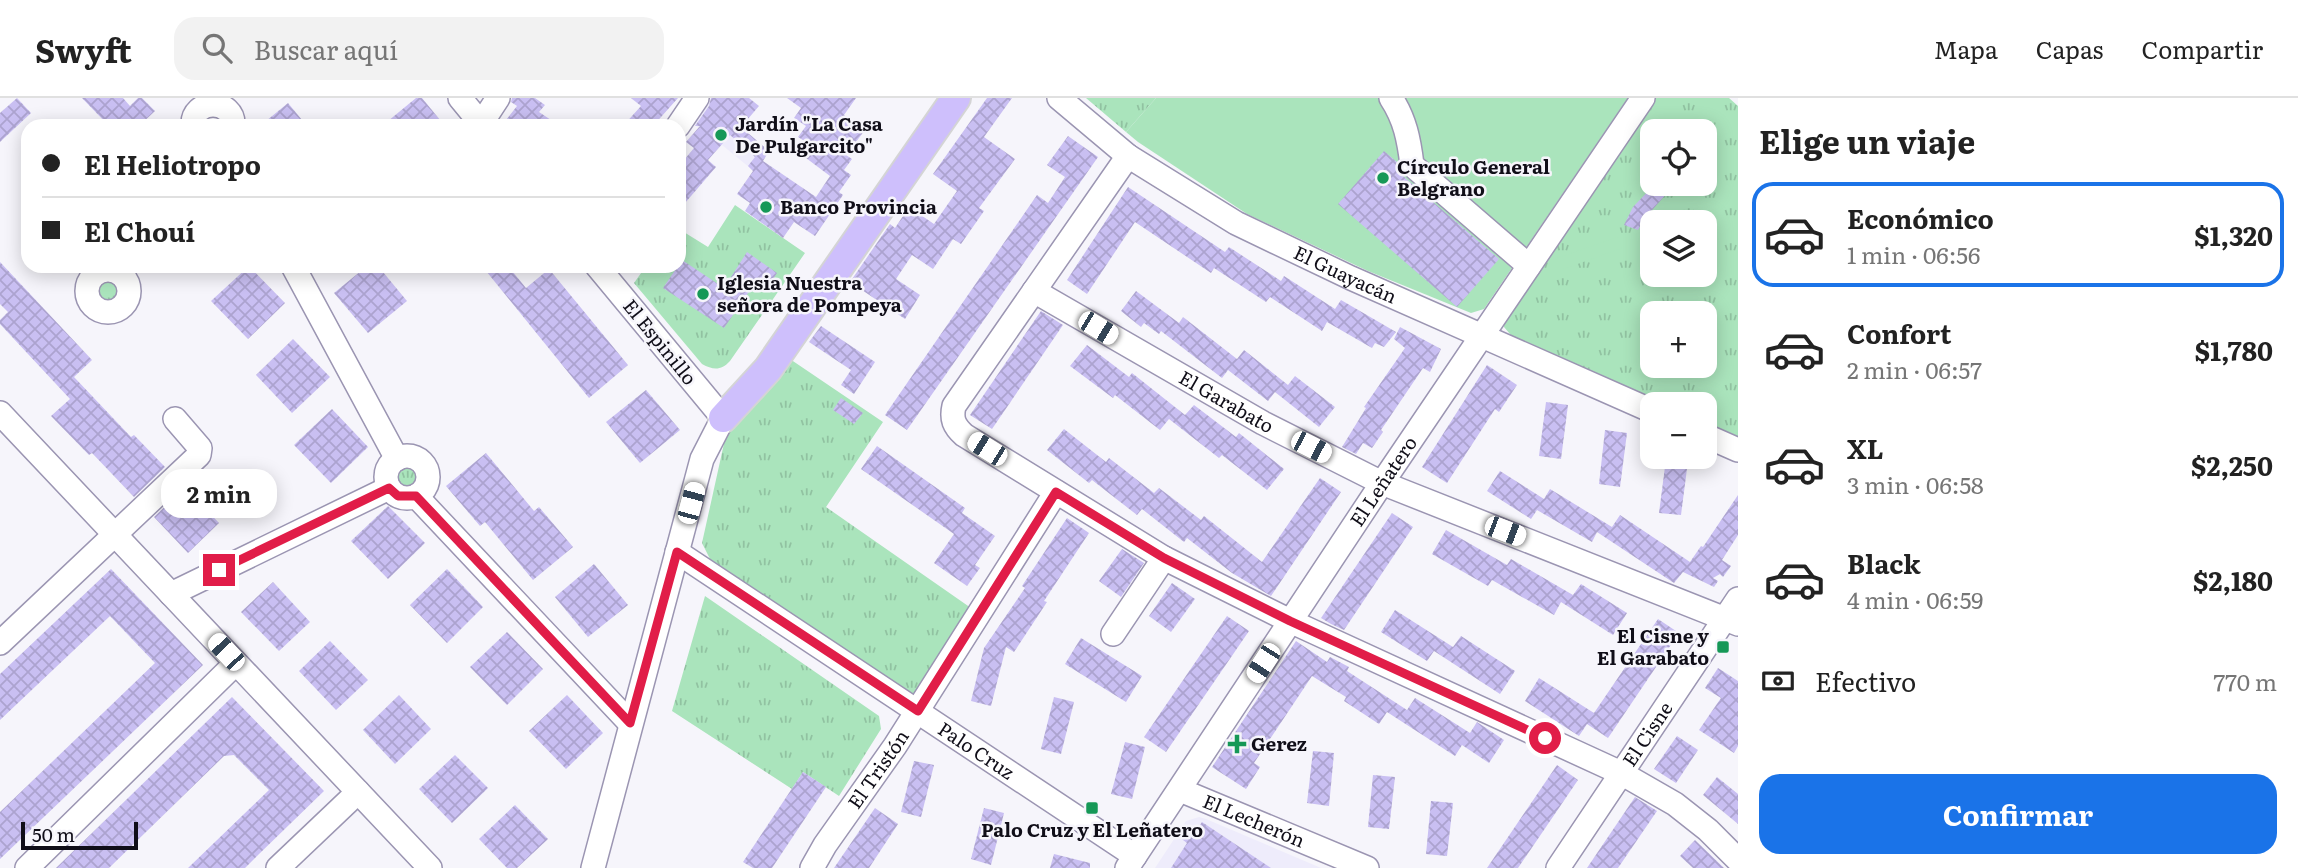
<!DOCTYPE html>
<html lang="es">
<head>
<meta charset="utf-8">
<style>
	body { margin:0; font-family:Literata,serif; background:#f2f2f2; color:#222; height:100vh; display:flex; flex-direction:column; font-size:26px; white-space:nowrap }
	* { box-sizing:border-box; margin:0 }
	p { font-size:23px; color:#767676 }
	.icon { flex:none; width:38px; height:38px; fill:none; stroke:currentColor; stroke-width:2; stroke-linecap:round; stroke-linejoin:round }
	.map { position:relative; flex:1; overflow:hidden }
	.drawer { display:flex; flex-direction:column; background:#fff; width:560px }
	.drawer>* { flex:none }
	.top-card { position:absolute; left:21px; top:21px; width:665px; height:154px; border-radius:21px; box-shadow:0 4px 18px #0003; display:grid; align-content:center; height:154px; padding:0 21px; background:#fff }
	.fabs { position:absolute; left:1640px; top:21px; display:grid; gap:14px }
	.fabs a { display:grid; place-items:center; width:77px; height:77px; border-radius:14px; background:#fff; box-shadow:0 4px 18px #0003; font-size:35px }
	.scale { position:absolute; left:21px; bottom:18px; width:117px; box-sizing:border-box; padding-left:7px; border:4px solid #100e18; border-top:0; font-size:19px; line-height:24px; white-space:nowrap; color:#100e18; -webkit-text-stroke:5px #f6f5fb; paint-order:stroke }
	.end { position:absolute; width:32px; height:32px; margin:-16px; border:9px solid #e11d48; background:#fff; box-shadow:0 0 0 4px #fff }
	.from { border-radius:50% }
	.bubble { position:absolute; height:49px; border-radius:21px; background:#fff; box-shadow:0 4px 18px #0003; font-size:23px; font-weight:700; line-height:49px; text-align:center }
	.car { position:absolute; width:21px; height:42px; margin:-21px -10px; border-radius:9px; box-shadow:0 0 5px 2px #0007; background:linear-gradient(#fff 24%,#345 0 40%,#fff 0 76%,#345 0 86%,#fff 0) }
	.top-card b { display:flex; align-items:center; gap:24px; height:66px; font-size:26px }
	.top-card b+b { border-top:2px solid #e0e0e0 }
	.top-card i { width:18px; height:18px; background:#222 }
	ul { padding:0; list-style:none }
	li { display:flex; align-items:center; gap:21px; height:105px; margin:0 14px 10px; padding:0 7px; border:4px solid transparent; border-radius:21px }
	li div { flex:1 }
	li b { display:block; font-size:26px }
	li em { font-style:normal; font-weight:700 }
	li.selected { border-color:#1a73e8 }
	li>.icon { width:63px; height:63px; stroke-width:1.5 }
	h2 { padding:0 21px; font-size:32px; line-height:84px }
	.pay { display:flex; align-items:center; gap:18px; height:77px; padding:0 21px; font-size:26px }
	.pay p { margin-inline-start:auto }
	.action { display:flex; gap:14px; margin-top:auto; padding:14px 21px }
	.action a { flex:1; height:80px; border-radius:21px; background:#1a73e8; color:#fff; font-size:28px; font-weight:700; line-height:80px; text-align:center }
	header { display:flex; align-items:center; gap:42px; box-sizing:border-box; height:98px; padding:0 35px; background:#fff; border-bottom:2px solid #e0e0e0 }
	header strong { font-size:33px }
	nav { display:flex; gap:38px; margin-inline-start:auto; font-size:24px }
	.search { width:490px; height:63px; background:#f2f2f2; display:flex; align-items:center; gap:18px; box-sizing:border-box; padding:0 24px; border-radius:21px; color:#767676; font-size:26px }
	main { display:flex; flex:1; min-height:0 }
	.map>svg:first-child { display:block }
	.built { fill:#eeecfb }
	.grass { fill:url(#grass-tufts); fill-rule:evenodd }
	.garden { fill:#aae4bc }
	.building { fill:url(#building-cross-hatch) }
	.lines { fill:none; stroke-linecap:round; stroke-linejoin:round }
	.minor-casing { stroke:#9b95b2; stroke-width:26 }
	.major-casing { stroke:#d4d4d5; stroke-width:32 }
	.minor { stroke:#fff; stroke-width:23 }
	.major { stroke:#cebffc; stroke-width:28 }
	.route { stroke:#e11d48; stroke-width:9 }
	.poi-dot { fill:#169857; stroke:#f6f5fb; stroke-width:2.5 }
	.labels { text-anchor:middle; stroke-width:5; stroke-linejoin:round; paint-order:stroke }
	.poi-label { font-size:19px; font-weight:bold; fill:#100e18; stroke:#f6f5fb; text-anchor:start }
	.street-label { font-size:19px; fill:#100e18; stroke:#f6f5fb }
</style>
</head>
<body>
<header>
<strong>Swyft</strong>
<div class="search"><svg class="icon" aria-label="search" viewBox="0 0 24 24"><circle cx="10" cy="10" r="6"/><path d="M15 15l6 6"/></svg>Buscar aquí</div>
<nav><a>Mapa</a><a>Capas</a><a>Compartir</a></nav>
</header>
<main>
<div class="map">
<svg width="1738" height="770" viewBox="0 0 1738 770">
	<defs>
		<pattern id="grass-tufts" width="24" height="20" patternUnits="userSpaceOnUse" patternTransform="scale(1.75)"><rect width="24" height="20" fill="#aae4bc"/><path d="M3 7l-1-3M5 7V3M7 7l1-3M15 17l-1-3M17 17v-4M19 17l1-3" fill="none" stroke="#91c2a1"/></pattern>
		<pattern id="building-cross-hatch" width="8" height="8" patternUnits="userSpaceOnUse" patternTransform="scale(1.75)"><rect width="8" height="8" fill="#c9bff2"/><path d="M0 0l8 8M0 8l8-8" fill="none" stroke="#aca3cf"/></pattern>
	</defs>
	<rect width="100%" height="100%" fill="#f6f5fb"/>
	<!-- built -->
	<g class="built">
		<path d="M708,2l61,51 -14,21 -33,-27 -14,15 -22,-18 13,-14 -7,-6z"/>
		<path d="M1199,719l7,2 115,49h-166l31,-47z"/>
	</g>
	<!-- grass -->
	<g class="grass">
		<path d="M1086,0h70l-30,34z"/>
		<path d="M1654,0h75l9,8v334l-33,-15 -1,-21h-46l-143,-64 -11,-13v-7zM1652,33h52v53h-52zM1652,124h52v53h-52zM1652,215h52v53h-52z"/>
		<path d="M735,107l70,48 -75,108c-9,10 -17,9 -28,3l-68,-81 12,-17h33v-37l29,18z"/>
		<circle cx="109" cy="193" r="16"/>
		<path d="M784,257l99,67 -57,85 145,101 -57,87 -204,-136 -8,-16 23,-104z"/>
		<circle cx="407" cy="379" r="16"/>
		<path d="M705,498l174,120 2,13 -42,67 -36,-24 -11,17 -120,-78z"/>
	</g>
	<!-- garden -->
	<g class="garden">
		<path d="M1156,0h472l-144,211 -13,4 -103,-42 -121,-57 -109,-72 -12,-10z"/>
		<path d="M1618,139l4,11 -61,22 -4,-12z"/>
	</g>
	<!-- building -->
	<g class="building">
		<path d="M17,0l14,15 -31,29v-29z"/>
		<path d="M82,0h41l7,8 8,-8h4l13,13 -16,15h-30z"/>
		<path d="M416,0h6l23,28h-63z"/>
		<path d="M512,0h23l10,7 -6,7 21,14h-46l-8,-6 11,-14 -6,-4z"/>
		<path d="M631,0h47l-25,28h-30l18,-20z"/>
		<path d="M711,0h38l10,8 -18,21 28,24 -6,10 53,36 14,-21 -32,-24 8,-10 -8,-5 8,-11 -12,-8 7,-10 -14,-10h69l-12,17 21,15 -19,25 6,4 -8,11 7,5 -12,17 4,3 -28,41 -21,-14 -11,16 -38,-27 5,-8 -13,-9 16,-23 -5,-5 7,-9 -25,-22 -22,25 8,7 -37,43v-44l15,-18 -8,-6 14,-16h-5l14,-20z"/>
		<path d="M987,0h25l-28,39 31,22 -36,49 5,3 -23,33 -8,-5 -20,30 -21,-14 -16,24 24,16 -15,24 -55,-37 40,-58 5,4 14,-21 25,17 23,-33 -24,-17z"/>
		<path d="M288,5l19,23h-47z"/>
		<path d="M1068,38l30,21 -191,273 -22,-15 152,-220 11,8 17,-26 -18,-12z"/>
		<path d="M1384,53l14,12 5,13 96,83 -42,48 -119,-103z"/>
		<path d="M1655,86h7l7,7 -24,27 -7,12 -14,-5 9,-18z"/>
		<path d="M1128,89l97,65 4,-5 52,34 3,-5 51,33 6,-9 55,32 -12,15 -9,-4 -3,5 -45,-26 -5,9 -52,-34 -4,5 -52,-34 -3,5 -76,-51 -48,72 -20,-14z"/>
		<path d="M747,154l30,21 -11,17 -11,-7 -31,45 -61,-40 19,-28 42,28z"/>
		<path d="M0,164l92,98 -18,17 57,60 3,-2 31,32 -31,30 -42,-44 -3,2 -38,-39 19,-17 -70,-75v-4l8,-8 -8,-8z"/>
		<path d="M249,168l36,37 -37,36 -37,-38z"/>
		<path d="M367,168h11l29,35 -39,32 -34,-40z"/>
		<path d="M482,168h26l18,22 23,-19 79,96 -39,33z"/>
		<path d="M1136,193l43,32 4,-6 54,42 7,-9 44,35 7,-9 40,31 -16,20 -44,-35 -7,9 -40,-31 -6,8 -61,-47 -2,3 -15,-11 -3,4 -20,-16z"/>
		<path d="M1041,213l22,14 -71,104 -22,-14z"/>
		<path d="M821,228l54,36 -21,32 -13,-9 10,-15 -42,-28z"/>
		<path d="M1400,229l41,22 -11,23 -7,-4 -42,62 2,2 -11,16 -9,-5 -7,11 -14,-7 24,-39 -2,-1 41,-59 -11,-9z"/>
		<path d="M293,241l37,38 -38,36 -36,-38z"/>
		<path d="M1087,247l42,32 3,-4 53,42 9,-10 42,32 3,-4 45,36 -17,21 -45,-35 -3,3 -50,-39 -9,11 -45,-35 -2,3 -43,-32z"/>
		<path d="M1487,267l30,20 -18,27 -4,-3 -48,74 -25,-16z"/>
		<path d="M646,292l34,40 -40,33 -34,-41z"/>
		<path d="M841,300l22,15 -9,11 -21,-14z"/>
		<path d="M1546,304l22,3 -7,54 -22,-3z"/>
		<path d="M332,311l36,38 -37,36 -37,-38z"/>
		<path d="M1064,331l42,33 3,-4 45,35 5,-5 42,32 3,-4 58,46 58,-84 21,14 -70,104 -39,-23 -45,-35 -3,4 -42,-33 -5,6 -45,-35 -3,3 -42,-33z"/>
		<path d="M1605,332l22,3 -7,54 -21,-3z"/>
		<path d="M877,348l88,62 -3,5 33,23 -20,29 5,3 -13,18 -33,-23 20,-29 -93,-65z"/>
		<path d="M486,355l48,58 5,-4 34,40 -40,33 -48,-58 -5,4 -34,-40z"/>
		<path d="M1666,361l22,2 -7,54 -22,-2z"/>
		<path d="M1500,373l44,28 6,-10 62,38 8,-12 70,47 11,-16 2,1 35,-52v40l-16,25 9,6 -8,11 -3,-3 -7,4 5,3 -4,6 -31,-15 -9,11 -77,-51 -5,10 -55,-32 -6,9 -44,-28z"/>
		<path d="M185,389l34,36 -31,30 -34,-36z"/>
		<path d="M388,408l37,37 -37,36 -37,-38z"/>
		<path d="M1392,415l21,14 -69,103 -13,-6 -10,-6z"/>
		<path d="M1067,420l22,15 -45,68 3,1 -33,50 -8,-5 -15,59 -20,-5 13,-53 41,-60 -3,-2z"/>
		<path d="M1446,432l61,35 4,-6 62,36 8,-11 46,29 -14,22 -52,-33 -7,13 -62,-35 -4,6 -56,-32z"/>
		<path d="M1122,451l22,14 -23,34 -22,-16z"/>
		<path d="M594,466l34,41 -40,32 -33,-40z"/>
		<path d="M111,471l92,96 -203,194v-47l155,-149 -45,-47 -110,104v-46z"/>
		<path d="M447,471l36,38 -36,36 -37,-38z"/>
		<path d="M273,484l37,40 -31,29 -38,-39z"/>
		<path d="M1172,485l23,16 -24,33 -22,-16z"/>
		<path d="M1395,512l58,37 8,-11 54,35 -15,23 -66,-43 -7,10 -46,-29z"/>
		<path d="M1227,518l22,15 -83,121 -22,-15z"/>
		<path d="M1658,521l21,14 -71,105 -21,-14 -8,12 -54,-35 14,-23 55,35z"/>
		<path d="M507,534l36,37 -36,36 -37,-38z"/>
		<path d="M1081,540l61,38 -16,26 -61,-38z"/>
		<path d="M330,543l38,39 -32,30 -37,-39z"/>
		<path d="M1296,543l31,21 3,-5 19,10 -2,4 60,39 8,-12 55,35 7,-11 27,18 -15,23 -27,-18 -7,11 -68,-44 -8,12 -35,-23 2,-4 -34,-21 -58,87 6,4 -14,22 -34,-22z"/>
		<path d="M1718,570l20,13v65l-4,7 -35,-23 22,-32 -16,-10z"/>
		<path d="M399,597l32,34 -36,35 -32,-34z"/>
		<path d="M567,597l36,38 -37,36 -37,-38z"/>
		<path d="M232,599l92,94 -67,65 -12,12h-57l81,-78 -35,-35 -10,1 -115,112h-53z"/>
		<path d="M1054,599l20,5 -13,52 -20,-5z"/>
		<path d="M1677,638l21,14 -22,33 -22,-14z"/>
		<path d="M1125,644l20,5 -13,52 -21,-5z"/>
		<path d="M1313,653l21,2 -5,53 -22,-3z"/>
		<path d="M455,657l33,33 -36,35 -33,-34z"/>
		<path d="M914,663l20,4 -13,52 -20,-5z"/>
		<path d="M1557,667l21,15 -60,88h-31z"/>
		<path d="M803,674l23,15 -54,81h-19l-10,-6z"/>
		<path d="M1373,677l22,2 -6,52 -21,-2z"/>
		<path d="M1717,679l21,17v30l-35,-29z"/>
		<path d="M1635,699l22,14 -39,57h-31z"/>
		<path d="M1431,703l22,2 -6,53 -21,-2z"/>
		<path d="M515,707l33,34 -31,29h-10l-28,-29z"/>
		<path d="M875,710l23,16 -29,44h-35z"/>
		<path d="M984,710l20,5 -13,52 -20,-6z"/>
		<path d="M1202,724l69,46h-100l16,-25 -8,-6 8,-12 9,6z"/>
		<path d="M1695,742l29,28h-31l-13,-12z"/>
		<path d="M1054,756l36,9v5h-40z"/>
	</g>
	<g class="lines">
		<defs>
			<g id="minor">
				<path d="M460,0l23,28"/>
				<path id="s1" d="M1059,0l69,58 108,67 115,55 301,133"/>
				<path d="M1391,0c14,21 18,42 21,67l117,101"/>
				<path d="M481,26l17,-26"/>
				<path d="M193,28c-2,-28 42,-28 40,0"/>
				<path d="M678,28l19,-28"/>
				<path d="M1128,58l-174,250c-3,13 0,20 10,29l200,123 126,63 331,152 54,31 33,26 30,30"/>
				<path d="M293,168l104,193"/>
				<circle cx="108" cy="193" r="21"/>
				<path id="s2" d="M1034,193l229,132 119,60 356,141"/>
				<path d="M0,315l430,455"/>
				<path d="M1704,337l34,15"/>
				<circle cx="407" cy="379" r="21"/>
				<path d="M416,398l214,227"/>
				<path id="s3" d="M677,454l458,304"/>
				<path d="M171,496l218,-106"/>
				<path d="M1113,536l51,-76"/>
				<path d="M0,545l199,-188 1,-7 -25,-29"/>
				<path id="s4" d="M1180,692l187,78"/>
				<path d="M27,770l209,-205"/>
				<path d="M278,770l80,-76"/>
				<path d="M593,770l109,-409 21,-41 -126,-152"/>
				<path id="s5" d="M812,770l13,-23 70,-99 161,-254"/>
				<path id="s6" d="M1127,770l255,-385 261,-385"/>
				<path id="s7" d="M1558,770l180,-269"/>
			</g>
			<path id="major" d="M723,320l45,-49 188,-271"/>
		</defs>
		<!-- minor casing -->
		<use href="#minor" class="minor-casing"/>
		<!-- major casing -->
		<use href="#major" class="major-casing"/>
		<!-- minor -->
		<use href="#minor" class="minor"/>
		<!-- major -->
		<use href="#major" class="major"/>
	</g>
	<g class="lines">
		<!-- route -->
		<path class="route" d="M219,472l170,-82 9,8h18l214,227 47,-171 241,159 138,-219 108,66 126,63 255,117"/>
	</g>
	<!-- markers -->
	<g class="poi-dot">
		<circle cx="721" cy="37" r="7"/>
		<circle cx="1383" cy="80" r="7"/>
		<circle cx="766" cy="109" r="7"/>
		<circle cx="703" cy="196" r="7"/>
		<rect x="1716" y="542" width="14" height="14" rx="3.5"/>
		<path d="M1233.5 635.5h7v7h7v7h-7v7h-7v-7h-7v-7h7z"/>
		<rect x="1085" y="703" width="14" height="14" rx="3.5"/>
	</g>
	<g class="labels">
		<!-- poi labels -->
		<g class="poi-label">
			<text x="735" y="33">Jardín "La Casa<tspan x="735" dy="22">De Pulgarcito"</tspan></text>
			<text x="1397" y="76">Círculo General<tspan x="1397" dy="22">Belgrano</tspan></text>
			<text x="780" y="116">Banco Provincia</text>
			<text x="717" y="192">Iglesia Nuestra<tspan x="717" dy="22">señora de Pompeya</tspan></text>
			<text x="1709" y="545" text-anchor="end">El Cisne y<tspan x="1709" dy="22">El Garabato</tspan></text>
			<text x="1251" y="653">Gerez</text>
			<text x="1092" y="739" text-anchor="middle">Palo Cruz y El Leñatero</text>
		</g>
		<!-- street labels -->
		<g class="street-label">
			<text dy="7" stroke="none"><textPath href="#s1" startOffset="338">El Guayacán</textPath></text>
			<text transform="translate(660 244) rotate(51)" y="7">El Espinillo</text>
			<text dy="7" stroke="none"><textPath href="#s2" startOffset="222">El Garabato</textPath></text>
			<text dy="7" stroke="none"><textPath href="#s6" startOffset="464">El Leñatero</textPath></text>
			<text dy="7" stroke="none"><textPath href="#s7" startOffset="161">El Cisne</textPath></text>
			<text dy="7" stroke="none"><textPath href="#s3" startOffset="359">Palo Cruz</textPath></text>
			<text dy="7" stroke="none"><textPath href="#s5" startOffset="119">El Tristón</textPath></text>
			<text dy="7" stroke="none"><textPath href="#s4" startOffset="80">El Lecherón</textPath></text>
		</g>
	</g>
</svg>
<div class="fabs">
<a><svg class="icon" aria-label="locate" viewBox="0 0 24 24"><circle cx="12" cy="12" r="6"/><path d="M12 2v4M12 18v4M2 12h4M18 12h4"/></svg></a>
<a><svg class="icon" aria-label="layers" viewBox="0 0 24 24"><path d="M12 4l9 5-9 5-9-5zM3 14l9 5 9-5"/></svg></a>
<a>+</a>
<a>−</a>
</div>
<div class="scale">50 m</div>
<i class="end from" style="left:1545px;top:640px"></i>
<i class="end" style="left:219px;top:472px"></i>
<div class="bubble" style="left:161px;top:371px;width:116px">2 min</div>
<i class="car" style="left:1098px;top:230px;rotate:121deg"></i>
<i class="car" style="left:1311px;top:349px;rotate:117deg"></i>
<i class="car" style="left:987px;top:351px;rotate:302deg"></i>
<i class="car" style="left:691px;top:405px;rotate:15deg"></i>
<i class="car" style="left:1505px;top:433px;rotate:111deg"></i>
<i class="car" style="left:226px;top:554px;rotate:317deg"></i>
<i class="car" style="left:1263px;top:565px;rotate:213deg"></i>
<div class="top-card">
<b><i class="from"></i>El Heliotropo</b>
<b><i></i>El Chouí</b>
</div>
</div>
<section class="drawer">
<h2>Elige un viaje</h2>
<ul>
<li class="selected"><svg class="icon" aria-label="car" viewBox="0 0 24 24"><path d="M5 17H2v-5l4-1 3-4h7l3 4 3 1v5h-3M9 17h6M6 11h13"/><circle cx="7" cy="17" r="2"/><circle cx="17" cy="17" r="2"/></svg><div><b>Económico</b><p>1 min · 06:56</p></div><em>$1,320</em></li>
<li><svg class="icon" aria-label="car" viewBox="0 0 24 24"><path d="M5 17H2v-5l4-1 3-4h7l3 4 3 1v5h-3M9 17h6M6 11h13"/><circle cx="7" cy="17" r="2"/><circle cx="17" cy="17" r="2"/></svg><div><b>Confort</b><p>2 min · 06:57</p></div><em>$1,780</em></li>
<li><svg class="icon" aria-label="car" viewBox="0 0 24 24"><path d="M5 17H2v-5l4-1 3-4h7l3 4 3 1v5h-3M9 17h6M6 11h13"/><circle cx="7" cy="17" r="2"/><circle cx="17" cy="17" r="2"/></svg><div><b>XL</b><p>3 min · 06:58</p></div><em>$2,250</em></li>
<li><svg class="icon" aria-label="car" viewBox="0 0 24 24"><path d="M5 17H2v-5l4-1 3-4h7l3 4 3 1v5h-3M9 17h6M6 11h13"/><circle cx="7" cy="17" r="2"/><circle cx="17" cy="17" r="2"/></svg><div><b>Black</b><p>4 min · 06:59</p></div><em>$2,180</em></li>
</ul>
<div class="pay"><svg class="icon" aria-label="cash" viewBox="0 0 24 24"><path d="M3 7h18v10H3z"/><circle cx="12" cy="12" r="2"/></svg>Efectivo<p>770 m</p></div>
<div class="action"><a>Confirmar</a></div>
</section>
</main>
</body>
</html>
